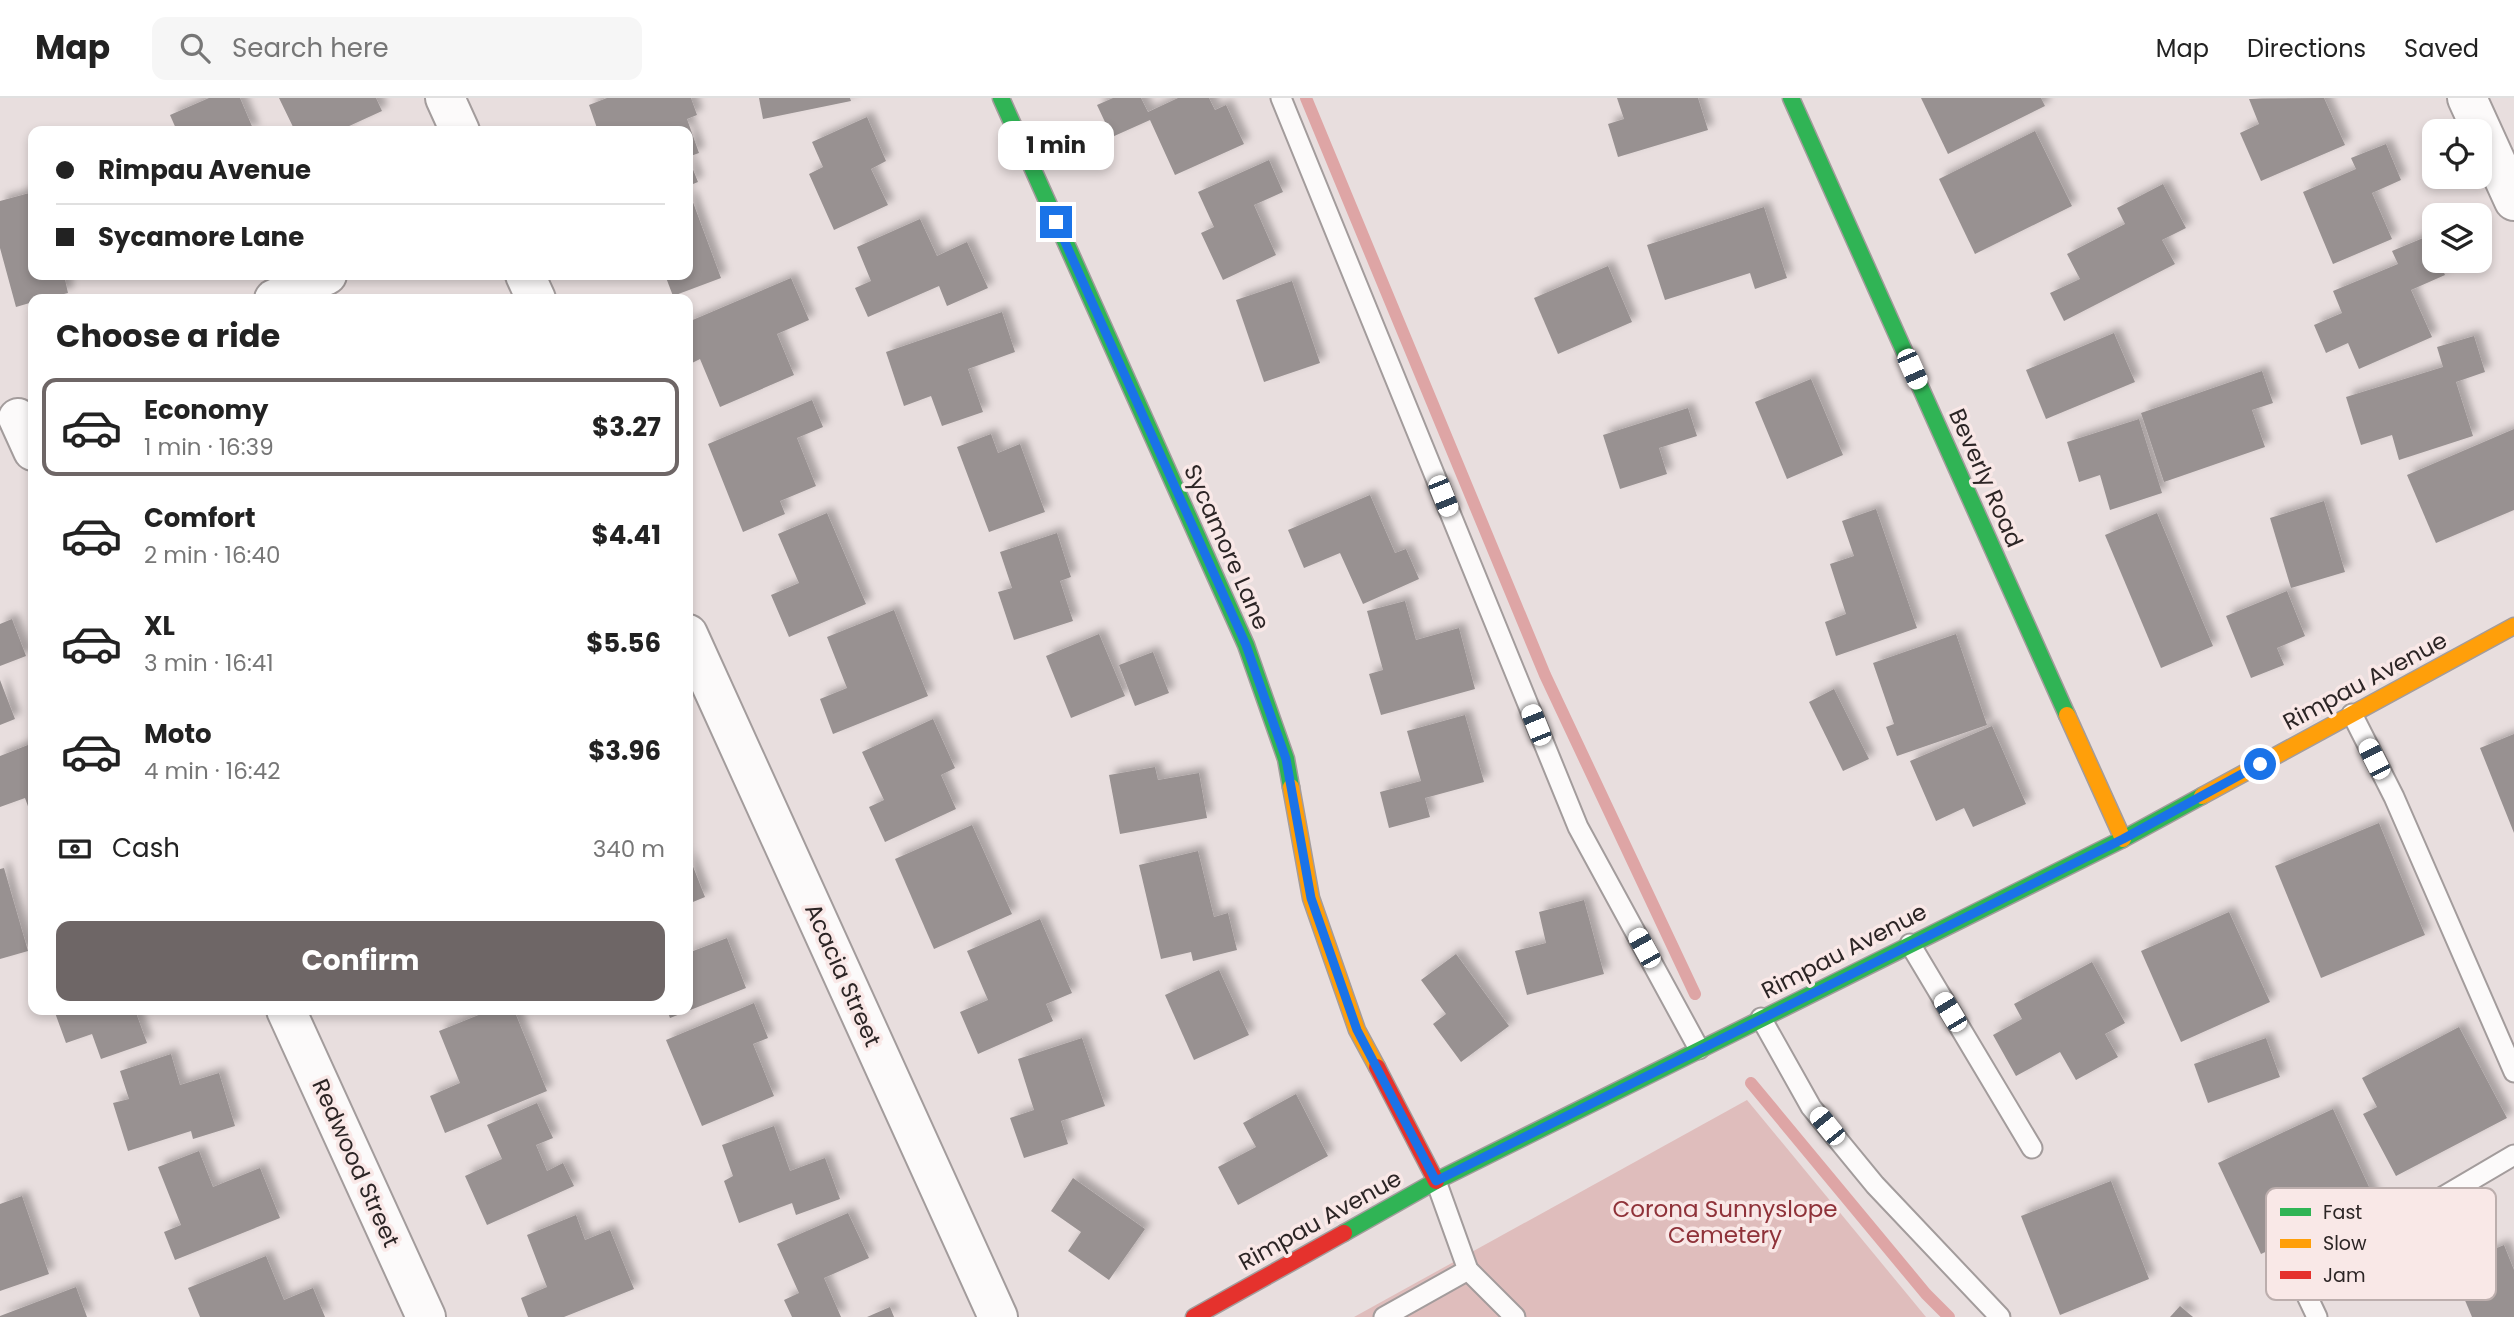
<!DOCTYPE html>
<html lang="en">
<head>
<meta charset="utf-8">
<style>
	body { margin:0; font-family:Poppins,sans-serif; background:#f6f6f6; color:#222; height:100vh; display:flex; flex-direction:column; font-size:26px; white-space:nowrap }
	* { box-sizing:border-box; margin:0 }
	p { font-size:23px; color:#767676 }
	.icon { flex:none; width:38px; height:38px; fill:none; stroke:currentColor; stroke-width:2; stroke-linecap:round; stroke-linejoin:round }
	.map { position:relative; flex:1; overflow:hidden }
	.sheet { position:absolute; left:28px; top:196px; width:665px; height:721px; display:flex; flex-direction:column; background:#fff; border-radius:14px; box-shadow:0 4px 10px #0003 }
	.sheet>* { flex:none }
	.hud { position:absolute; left:28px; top:28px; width:665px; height:154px; border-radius:14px; box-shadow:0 4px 10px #0003; display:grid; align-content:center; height:154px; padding:0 28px; background:#fff }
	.fabs { position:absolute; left:2422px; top:21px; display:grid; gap:14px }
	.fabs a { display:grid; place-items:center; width:70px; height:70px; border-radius:14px; background:#fff; box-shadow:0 4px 10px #0003; font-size:35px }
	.end { position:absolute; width:32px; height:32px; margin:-16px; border:9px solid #1a73e8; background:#fff; box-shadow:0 0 0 4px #fff }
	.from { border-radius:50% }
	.bubble { position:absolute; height:49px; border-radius:14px; background:#fff; box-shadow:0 4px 10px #0003; font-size:23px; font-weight:700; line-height:49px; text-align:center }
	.car { position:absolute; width:21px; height:42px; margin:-21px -10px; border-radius:9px; box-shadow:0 0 5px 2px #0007; background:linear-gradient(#fff 24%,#345 0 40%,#fff 0 76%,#345 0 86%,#fff 0) }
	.hud b { display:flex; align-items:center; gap:24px; height:66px; font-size:26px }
	.hud b+b { border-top:2px solid #e0e0e0 }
	.hud i { width:18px; height:18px; background:#222 }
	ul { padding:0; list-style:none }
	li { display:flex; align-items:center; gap:21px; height:98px; margin:0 14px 10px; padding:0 14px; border:4px solid transparent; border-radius:14px }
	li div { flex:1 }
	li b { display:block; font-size:26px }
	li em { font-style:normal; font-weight:700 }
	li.current { border-color:#6e6666 }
	li>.icon { width:63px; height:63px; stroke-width:1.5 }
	h2 { padding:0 28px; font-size:32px; line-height:84px }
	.pay { display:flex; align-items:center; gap:18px; height:77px; padding:0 28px; font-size:26px }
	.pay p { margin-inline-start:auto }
	.cta { display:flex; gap:14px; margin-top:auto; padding:14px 28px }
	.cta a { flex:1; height:80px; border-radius:14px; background:#6e6666; color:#fff; font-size:28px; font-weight:700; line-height:80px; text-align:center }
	header { display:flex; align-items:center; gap:42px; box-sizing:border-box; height:98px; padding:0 35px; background:#fff; border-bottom:2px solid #e0e0e0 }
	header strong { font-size:33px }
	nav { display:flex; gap:38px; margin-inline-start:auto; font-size:24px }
	.search { width:490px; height:63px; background:#f6f6f6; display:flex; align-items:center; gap:18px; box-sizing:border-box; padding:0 24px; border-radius:14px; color:#767676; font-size:26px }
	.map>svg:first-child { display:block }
	.green { fill:#dfbdbc }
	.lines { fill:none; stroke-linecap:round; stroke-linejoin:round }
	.stream { stroke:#dea5a5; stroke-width:12 }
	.building { fill:#989191; filter:url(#shadow) }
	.lane-casing { stroke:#a39c9c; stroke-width:23 }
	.street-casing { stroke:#a39c9c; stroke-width:42 }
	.fast-casing { stroke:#a39c9c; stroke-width:19 }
	.slow-casing { stroke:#a39c9c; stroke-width:19 }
	.jam-casing { stroke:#a39c9c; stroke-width:19 }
	.lane { stroke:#fcfafa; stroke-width:19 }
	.street { stroke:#fcfafa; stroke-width:38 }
	.fast { stroke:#30b455; stroke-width:16 }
	.slow { stroke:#ff9f0a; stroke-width:16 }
	.jam { stroke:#e5322d; stroke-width:16 }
	.route { stroke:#1a73e8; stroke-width:9 }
	.labels { text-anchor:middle; stroke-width:7; stroke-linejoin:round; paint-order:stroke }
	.street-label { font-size:23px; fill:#2c2525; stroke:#f9e8e7 }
	.park-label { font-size:23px; fill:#8f3239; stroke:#f9e8e7 }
	.key { fill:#f9e8e7; stroke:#bcaead; stroke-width:2 }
	.key-label { font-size:19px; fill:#2c2525 }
</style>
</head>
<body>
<header>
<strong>Map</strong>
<div class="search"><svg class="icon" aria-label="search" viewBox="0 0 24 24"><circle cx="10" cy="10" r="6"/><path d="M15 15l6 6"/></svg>Search here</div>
<nav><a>Map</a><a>Directions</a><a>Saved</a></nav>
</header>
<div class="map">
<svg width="2514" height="1219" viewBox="0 0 2514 1219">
	<defs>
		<filter id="shadow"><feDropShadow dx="6" dy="-6" stdDeviation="3.5" flood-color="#0004"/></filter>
	</defs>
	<rect width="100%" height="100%" fill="#e8dede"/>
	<!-- green -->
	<path class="green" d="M1747,1002l179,217h-572z"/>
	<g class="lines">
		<!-- stream -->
		<g class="stream">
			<path d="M1306,0l239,577 150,319"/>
			<path d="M1751,985l175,211 23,23"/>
		</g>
	</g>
	<!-- building -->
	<g class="building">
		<path d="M209,0h31l14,33h-77l-7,-16z"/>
		<path d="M279,0h97l6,13 -35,16 2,4h-54z"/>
		<path d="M607,0h84l6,17 -10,4 12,34 -11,4 10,25 -10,4v-55h-90l-9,-26z"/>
		<path d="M759,0h91l1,3 -88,18z"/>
		<path d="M1113,0h28l7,14 30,-14h31l6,12 11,-5 18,39 -69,31 -25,-55 -38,17 -15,-32z"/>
		<path d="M1617,0h81l10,32 -90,27 -10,-33 16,-5z"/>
		<path d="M1921,0h120l4,8 -97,48z"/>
		<path d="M2324,0l21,47 -84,36 -21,-48 19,-9 -10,-25z"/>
		<path d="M867,19l19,44 -15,8 17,36 -54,25 -25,-56 14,-7 -11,-25z"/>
		<path d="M2035,33l37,75 -97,48 -36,-75z"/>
		<path d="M2386,46l15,36 -29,13 20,46 -59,25 -30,-72 53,-23 -5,-11z"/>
		<path d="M1269,62l14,32 -29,13 22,50 -53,25 -22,-47 13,-6 -16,-35z"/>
		<path d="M2163,86l23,44 -24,12 13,24 -111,57 -14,-28 30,-14 -13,-25 58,-30 -8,-16z"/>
		<path d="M33,94v83h31l4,18 -24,6h-11v3l-17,5 -16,-59v-47z"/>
		<path d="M691,99l30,81 -48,18 -8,-21h23v-77z"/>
		<path d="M1764,109l23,71 -32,11 -5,-16 -85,27 -18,-55z"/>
		<path d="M920,121l17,37 30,-14 21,46 -41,18 -8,-20 -71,31 -13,-29 16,-7 -14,-34z"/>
		<path d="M2428,138l6,14v11h5l6,14 -34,15 21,47 -73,32 -11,-26 -22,10 -12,-28 28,-12 -9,-22 65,-27 -6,-13z"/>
		<path d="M1608,168l24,56 -74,32 -24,-56z"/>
		<path d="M791,180l18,42 -32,14 17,41 -74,32 -20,-48 -12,6v-43z"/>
		<path d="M1292,183l28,82 -56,19 -28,-82z"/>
		<path d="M1002,214l13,40 -47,17 15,43 -41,14 -11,-30 -27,10 -18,-54z"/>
		<path d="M2114,235l21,49 -89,37 -20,-49z"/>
		<path d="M2474,238l11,36 -29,10 17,54 -74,24 -7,-25 -31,10 -15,-48 97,-30 -6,-20z"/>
		<path d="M2262,273l11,32 -21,7 13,37 -101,35 -23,-69z"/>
		<path d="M1811,281l32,76 -56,24 -32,-77z"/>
		<path d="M812,302l11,27 -26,11 19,48 -36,15 5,13 -42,18 -35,-88z"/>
		<path d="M1688,310l9,28 -38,12 8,26 -47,15 -17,-54z"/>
		<path d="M2139,321l23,74 -52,17 -10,-35 -21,7 -12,-40z"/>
		<path d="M2514,331v81l-78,33 -29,-68z"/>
		<path d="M991,336l7,19 22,-9 25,68 -56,20 -32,-85z"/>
		<path d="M1370,397l25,58 11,-4 13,30 -56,25 -23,-51 -36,15 -16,-38z"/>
		<path d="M2324,403l21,71 -54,16 -21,-70z"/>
		<path d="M1876,411l41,119 -81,28 -11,-34 21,-8 -16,-50 24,-8 -12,-35z"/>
		<path d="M827,415l39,91 -77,33 -18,-42 28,-12 -21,-49z"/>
		<path d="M2157,415l56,133 -52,22 -56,-133z"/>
		<path d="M1057,435l14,44 -11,4 13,40 -59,19 -16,-48 14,-4 -12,-36z"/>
		<path d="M2287,493l18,45 -28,12 7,17 -33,13 -25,-62z"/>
		<path d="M1405,503l11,39 43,-12 16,61 -94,26 -12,-41 14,-4 -16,-59z"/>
		<path d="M894,512l34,86 -95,38 -13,-35 27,-11 -20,-51z"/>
		<path d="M12,521l14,37 -26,10v-42z"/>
		<path d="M1099,536l26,62 -54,22 -25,-62z"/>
		<path d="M1956,536l31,91 -90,31 -11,-29 8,-3 -21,-61z"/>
		<path d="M1153,554l16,41 -34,13 -16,-41z"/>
		<path d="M0,582l15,39 -15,6z"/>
		<path d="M1834,591l35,70 -26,12 -34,-69z"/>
		<path d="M1465,617l19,67 -59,16 5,19 -41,11 -9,-36 41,-11 -14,-50z"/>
		<path d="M933,621l22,49 -14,7 15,34 -71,33 -16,-35 15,-7 -22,-48z"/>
		<path d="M1992,628l34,78 -53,23 -9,-19 -28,13 -26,-60z"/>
		<path d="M2514,636v99l-34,-85z"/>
		<path d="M33,645v77l-8,-22 -25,9v-51z"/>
		<path d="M1155,669l3,13 41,-7 8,45 -87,16 -11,-59z"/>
		<path d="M2379,725l46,112 -104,43 -46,-112z"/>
		<path d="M972,727l40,89 -78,35 -39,-90z"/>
		<path d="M1198,753l16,66 14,-4 9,37 -44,11 -2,-9 -30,7 -22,-94z"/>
		<path d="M688,756l17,43 -17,7z"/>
		<path d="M4,770l24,83 -28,8v-90z"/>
		<path d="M1584,802l20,74 -77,21 -12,-44 31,-8 -7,-31z"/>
		<path d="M2229,814l41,90 -89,40 -40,-91z"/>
		<path d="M1040,821l32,74 -26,11 7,17 -75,33 -18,-42 28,-12 -21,-49z"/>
		<path d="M727,840l19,50 -76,30 -3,-8h21v-57z"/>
		<path d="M1456,856l53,72 -48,36 -28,-38 13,-10 -25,-34z"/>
		<path d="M2092,864l33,61 -20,11 13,23 -42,23 -16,-28 -44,24 -23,-41 29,-16 -8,-15z"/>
		<path d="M1219,872l30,65 -55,25 -29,-65z"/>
		<path d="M754,905l14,35 -15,6 21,52 -72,30 -36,-86z"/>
		<path d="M54,912h81l12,33 -46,16 -9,-25 -26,9z"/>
		<path d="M491,912h23l33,81 -102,42 -15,-37 30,-13 -21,-52z"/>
		<path d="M2459,929l48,91 -111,58 -33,-62 14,-7 -15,-29z"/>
		<path d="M1082,940l23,68 -44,15 7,23 -44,14 -14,-40 24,-8 -16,-51z"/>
		<path d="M2266,940l14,39 -72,26 -14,-39z"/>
		<path d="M171,956l9,31 39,-12 16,53 -42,13 -2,-8 -63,20 -15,-48 16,-4 -9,-28z"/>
		<path d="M1296,996l32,62 -90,49 -20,-38 38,-20 -13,-24z"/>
		<path d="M537,1005l16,35 -17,7 11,26 16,-8 11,23 -87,39 -22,-49 37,-17 -15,-34z"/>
		<path d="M2333,1011l42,91 -114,54 -43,-91z"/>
		<path d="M774,1028l16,45 35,-13 15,41 -44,16 -4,-12 -53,20 -15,-42 9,-5 -11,-31z"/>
		<path d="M199,1053l14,36 47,-19 20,50 -105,42 -11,-28 17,-7 -23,-58z"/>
		<path d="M1073,1080l72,51 -36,51 -41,-29 13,-19 -30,-21z"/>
		<path d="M2111,1083l38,98 -89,36 -39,-99z"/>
		<path d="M22,1098l27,78 -49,17v-87z"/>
		<path d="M848,1115l21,45 -45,20 17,39h-49l-8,-17 15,-7 -22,-49z"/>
		<path d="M576,1117l9,25 25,-10 24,59 -70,28h-36l-7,-19 26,-11 -20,-52z"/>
		<path d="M2504,1147l10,25v47h-42l-21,-50z"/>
		<path d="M266,1158l18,44 29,-12 12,29h-125l-12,-29z"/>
		<path d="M76,1189l11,30h-87v-1z"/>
		<path d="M2180,1208l13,11h-23z"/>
		<path d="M890,1209l4,10h-27z"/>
	</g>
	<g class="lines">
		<defs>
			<g id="lane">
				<path d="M1281,0l297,729 121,222"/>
				<path d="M2352,616l42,83 120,275"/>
				<path d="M1910,846l122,204"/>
				<path d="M1761,920l50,89 64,78 125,132"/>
				<path d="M1436,1083l32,89 47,47"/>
				<path d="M1384,1219l84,-47"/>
				<path d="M2317,1219l-17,-36 214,-126"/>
			</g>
			<g id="street">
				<path d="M445,0l15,33"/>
				<path d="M2467,0l47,103"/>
				<path d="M525,177l11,24"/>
				<path d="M274,201l53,-24"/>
				<path d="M18,320l15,33"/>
				<path d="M688,536l310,683"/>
				<path d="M286,912l140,307"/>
			</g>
			<g id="fast">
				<path d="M1001,0l245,547 40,114 5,28"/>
				<path d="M1791,0l276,617"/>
				<path d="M1344,1135l92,-52 687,-342 79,-43"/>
			</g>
			<g id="slow">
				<path d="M2067,617l56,124"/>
				<path d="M1291,689l20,111 46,132 20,37"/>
				<path d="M2202,698l312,-170"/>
			</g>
			<g id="jam">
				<path d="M1377,969l59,114"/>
				<path d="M1194,1219l150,-84"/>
			</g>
		</defs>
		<!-- lane casing -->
		<use href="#lane" class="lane-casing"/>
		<!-- street casing -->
		<use href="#street" class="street-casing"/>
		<!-- fast casing -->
		<use href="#fast" class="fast-casing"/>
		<!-- slow casing -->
		<use href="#slow" class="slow-casing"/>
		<!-- jam casing -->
		<use href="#jam" class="jam-casing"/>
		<!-- lane -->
		<use href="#lane" class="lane"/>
		<!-- street -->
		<use href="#street" class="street"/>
		<!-- fast -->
		<use href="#fast" class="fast"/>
		<!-- slow -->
		<use href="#slow" class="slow"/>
		<!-- jam -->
		<use href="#jam" class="jam"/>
	</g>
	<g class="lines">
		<!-- route -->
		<path class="route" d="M1056,124l190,423 40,114 25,139 46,132 79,151 687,-342 137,-75"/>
	</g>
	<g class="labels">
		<!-- street labels -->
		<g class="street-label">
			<text transform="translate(1986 380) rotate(66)" y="8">Beverly Road</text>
			<text transform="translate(1227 449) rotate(66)" y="8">Sycamore Lane</text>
			<text transform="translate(2365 583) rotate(-28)" y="8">Rimpau Avenue</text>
			<text transform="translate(1844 853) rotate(-27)" y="8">Rimpau Avenue</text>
			<text transform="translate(843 877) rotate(66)" y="8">Acacia Street</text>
			<text transform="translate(356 1065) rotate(66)" y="8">Redwood Street</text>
			<text transform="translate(1320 1122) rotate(-29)" y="8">Rimpau Avenue</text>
		</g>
		<!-- park labels -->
		<g class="park-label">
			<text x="1725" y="1119">Corona Sunnyslope<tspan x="1725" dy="26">Cemetery</tspan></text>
		</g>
	</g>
	<!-- legend -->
	<rect x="2266" y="1090" width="230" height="112" rx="10" class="key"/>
	<rect x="2280" y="1110" width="31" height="8" fill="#30b455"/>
	<rect x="2280" y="1141" width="31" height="9" fill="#ff9f0a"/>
	<rect x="2280" y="1173" width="31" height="8" fill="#e5322d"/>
	<g class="key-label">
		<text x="2323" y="1121">Fast</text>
		<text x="2323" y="1152">Slow</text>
		<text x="2323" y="1184">Jam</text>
	</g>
</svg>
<div class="fabs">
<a><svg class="icon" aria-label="locate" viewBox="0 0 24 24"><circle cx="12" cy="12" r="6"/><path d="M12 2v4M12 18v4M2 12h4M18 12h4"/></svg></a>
<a><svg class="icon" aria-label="layers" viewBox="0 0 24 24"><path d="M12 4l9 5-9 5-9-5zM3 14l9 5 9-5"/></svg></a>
</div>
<i class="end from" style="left:2260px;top:666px"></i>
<i class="end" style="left:1056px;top:124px"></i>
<div class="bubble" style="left:998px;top:23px;width:116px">1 min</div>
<i class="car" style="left:1912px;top:271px;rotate:156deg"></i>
<i class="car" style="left:1443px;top:398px;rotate:158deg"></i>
<i class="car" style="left:1536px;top:627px;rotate:338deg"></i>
<i class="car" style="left:2374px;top:661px;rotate:333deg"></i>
<i class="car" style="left:1644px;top:850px;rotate:331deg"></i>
<i class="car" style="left:1950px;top:914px;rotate:329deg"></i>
<i class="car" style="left:1827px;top:1028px;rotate:321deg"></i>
<div class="hud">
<b><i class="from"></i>Rimpau Avenue</b>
<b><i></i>Sycamore Lane</b>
</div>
<section class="sheet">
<h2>Choose a ride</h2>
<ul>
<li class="current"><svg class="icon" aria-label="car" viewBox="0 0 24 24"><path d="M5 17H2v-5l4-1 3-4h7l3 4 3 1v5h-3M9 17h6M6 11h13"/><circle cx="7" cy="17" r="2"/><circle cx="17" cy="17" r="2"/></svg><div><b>Economy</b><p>1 min · 16:39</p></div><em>$3.27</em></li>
<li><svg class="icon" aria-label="car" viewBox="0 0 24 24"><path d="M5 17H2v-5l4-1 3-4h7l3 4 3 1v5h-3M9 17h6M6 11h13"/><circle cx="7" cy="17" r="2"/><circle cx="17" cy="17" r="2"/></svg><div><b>Comfort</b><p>2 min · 16:40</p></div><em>$4.41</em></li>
<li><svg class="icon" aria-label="car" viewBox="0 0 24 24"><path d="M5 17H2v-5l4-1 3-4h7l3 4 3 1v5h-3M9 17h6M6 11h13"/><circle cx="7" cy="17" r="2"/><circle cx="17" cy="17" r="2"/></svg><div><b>XL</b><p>3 min · 16:41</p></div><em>$5.56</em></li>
<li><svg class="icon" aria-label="car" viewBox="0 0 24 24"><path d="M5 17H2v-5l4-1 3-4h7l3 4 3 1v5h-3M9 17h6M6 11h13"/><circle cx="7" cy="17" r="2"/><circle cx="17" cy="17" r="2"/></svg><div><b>Moto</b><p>4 min · 16:42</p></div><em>$3.96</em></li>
</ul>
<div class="pay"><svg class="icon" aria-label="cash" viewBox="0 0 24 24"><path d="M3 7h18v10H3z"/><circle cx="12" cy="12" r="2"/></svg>Cash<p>340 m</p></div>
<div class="cta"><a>Confirm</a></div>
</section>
</div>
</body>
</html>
